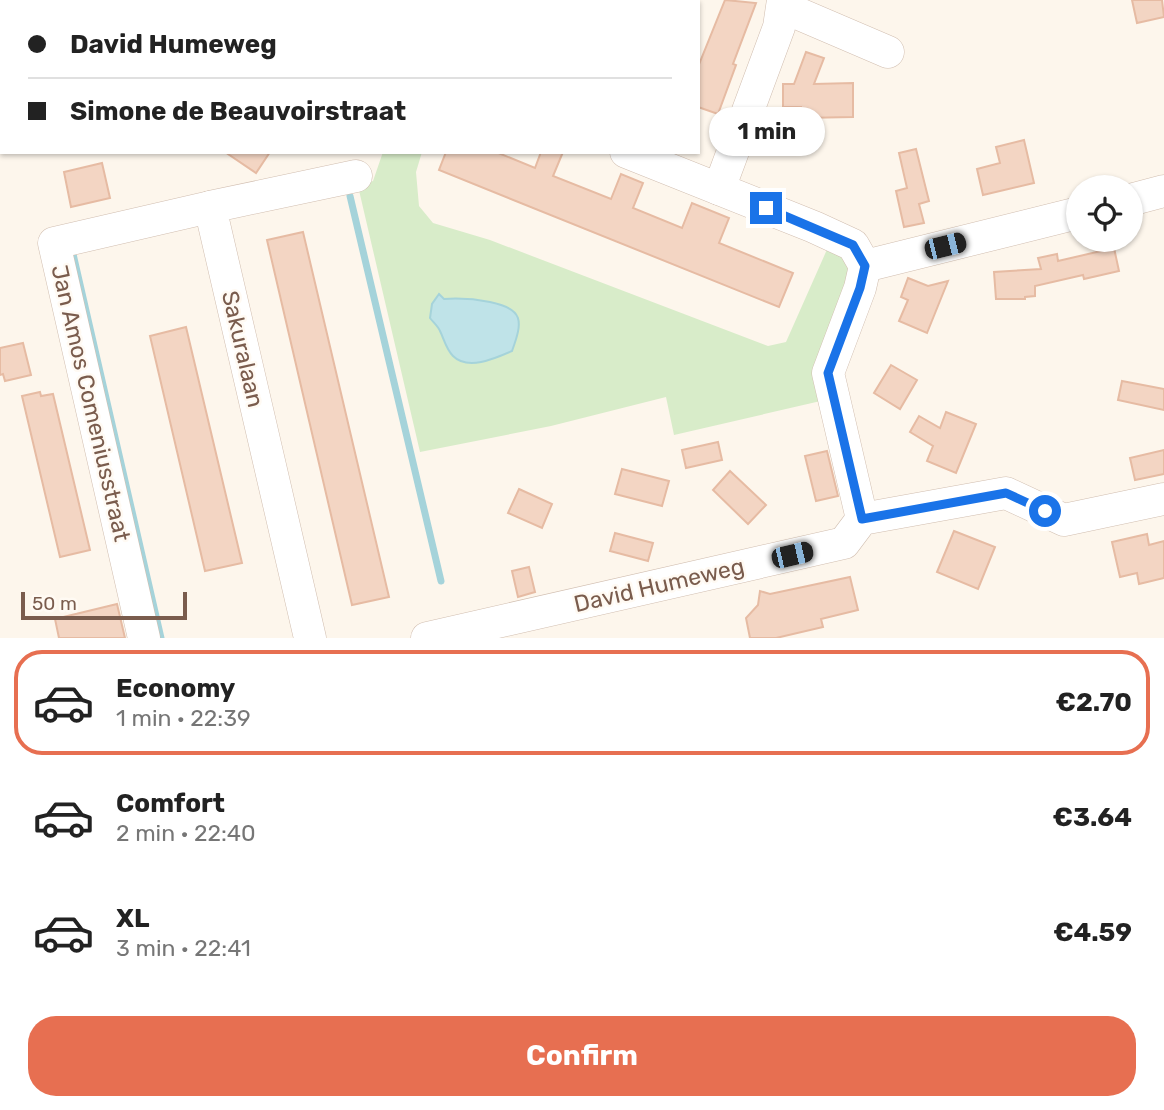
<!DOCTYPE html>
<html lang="en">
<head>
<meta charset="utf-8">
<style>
	body { margin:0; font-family:Rubik,sans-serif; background:#f6f6f6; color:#222; height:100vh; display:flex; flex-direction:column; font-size:26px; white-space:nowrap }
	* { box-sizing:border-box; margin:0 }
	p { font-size:23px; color:#767676 }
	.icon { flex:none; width:38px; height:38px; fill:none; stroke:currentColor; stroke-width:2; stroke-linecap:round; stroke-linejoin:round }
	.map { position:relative; height:638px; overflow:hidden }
	.side { display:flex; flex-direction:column; background:#fff; flex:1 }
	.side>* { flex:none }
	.guide { position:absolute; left:0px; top:0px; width:700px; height:154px; box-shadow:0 2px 5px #0004; display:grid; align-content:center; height:154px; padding:0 28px; background:#fff }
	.fabs { position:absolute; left:1066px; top:175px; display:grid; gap:14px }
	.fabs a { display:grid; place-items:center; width:77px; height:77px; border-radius:50%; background:#fff; box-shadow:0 2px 5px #0004; font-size:35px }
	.scale { position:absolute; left:21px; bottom:18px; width:166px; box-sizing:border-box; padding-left:7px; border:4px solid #7a5c4d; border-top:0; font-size:19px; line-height:24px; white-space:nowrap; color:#7a5c4d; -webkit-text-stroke:5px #fffaf3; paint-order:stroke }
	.end { position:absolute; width:32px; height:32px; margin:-16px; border:9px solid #1a73e8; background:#fff; box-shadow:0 0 0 4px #fff }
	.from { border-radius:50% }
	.bubble { position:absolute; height:49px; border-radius:24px; background:#fff; box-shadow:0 2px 5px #0004; font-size:23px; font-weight:700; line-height:49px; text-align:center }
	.car { position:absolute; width:21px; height:42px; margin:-21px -10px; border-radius:9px; box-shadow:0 0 5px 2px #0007; background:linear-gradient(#222 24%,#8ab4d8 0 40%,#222 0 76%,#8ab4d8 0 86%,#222 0) }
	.guide b { display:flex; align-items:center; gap:24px; height:66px; font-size:26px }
	.guide b+b { border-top:2px solid #e0e0e0 }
	.guide i { width:18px; height:18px; background:#222 }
	ul { padding:12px 0 0; list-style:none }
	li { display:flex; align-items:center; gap:21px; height:105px; margin:0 14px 10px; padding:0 14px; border:4px solid transparent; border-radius:28px }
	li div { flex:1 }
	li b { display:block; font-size:26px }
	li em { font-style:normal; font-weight:700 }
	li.selected { border-color:#e76f51 }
	li>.icon { width:63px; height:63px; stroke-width:1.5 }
	.primary-button { display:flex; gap:14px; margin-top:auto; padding:14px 28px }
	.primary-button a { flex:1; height:80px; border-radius:28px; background:#e76f51; color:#fff; font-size:28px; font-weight:700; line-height:80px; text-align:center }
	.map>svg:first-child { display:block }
	.green { fill:#d8ecc9 }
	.water { fill:#bfe3e8; stroke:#a5d3da; stroke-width:2 }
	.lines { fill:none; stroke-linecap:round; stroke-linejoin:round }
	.stream { stroke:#a5d3da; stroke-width:7 }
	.building { fill:#f3d5c3; stroke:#e6bba3; stroke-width:2 }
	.minor-casing { stroke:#d1beb0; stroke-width:33 }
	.minor { stroke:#fff; stroke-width:32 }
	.route { stroke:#1a73e8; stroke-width:9 }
	.labels { text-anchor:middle; stroke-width:5; stroke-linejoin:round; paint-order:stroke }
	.street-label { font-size:23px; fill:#7a5c4d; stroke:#fffaf3 }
</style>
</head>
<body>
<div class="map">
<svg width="1164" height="638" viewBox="0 0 1164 638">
	<rect width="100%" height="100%" fill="#fdf6ec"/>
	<!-- green -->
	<path class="green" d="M383,152h39l-6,20 3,34 14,17 57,17 278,106 18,-4 43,-97 21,15 -25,140 -151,35 -8,-38 -115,29 -131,26 -62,-266 15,-5z"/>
	<!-- water -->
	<path class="water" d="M439,294l5,5c15,-1 31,0 46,3 34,7 33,19 22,49 -16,7 -44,20 -59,5 -7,-7 -9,-17 -13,-25 -2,-5 -7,-9 -10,-13l2,-14z"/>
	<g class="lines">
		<!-- stream -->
		<g class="stream">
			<path d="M350,196l91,385"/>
			<path d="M73,254l88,384"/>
		</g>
	</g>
	<!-- building -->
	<g class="building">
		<path d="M725,0l31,3 -23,61 3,1 -18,49 -20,-7v-40z"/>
		<path d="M1132,0h30l2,17 -27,6z"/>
		<path d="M806,52l18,6 -10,26 39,-1v34l-52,1v-11h-18v-23h11z"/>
		<path d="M1024,140l10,43 -51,12 -6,-26 23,-6 -4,-16z"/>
		<path d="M916,149l13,52 -10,3 5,19 -20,4 -8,-36 11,-3 -8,-35z"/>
		<path d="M225,152h45l-14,21z"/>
		<path d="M446,152h50l39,16 6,-16h22l-10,24 58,23 10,-25 22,9 -10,25 49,20 10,-25 37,15 -10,25 74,30 -14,34 -340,-137z"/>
		<path d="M102,163l8,35 -39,9 -7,-35z"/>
		<path d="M303,232l86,365 -37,8 -85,-365z"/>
		<path d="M1114,248l5,23 -35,8 -1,-4 -48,11v10l-10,1v2h-29l-2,-27 47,-3 -3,-11 19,-4 1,7z"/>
		<path d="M908,278l20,8 20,-5 -21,52 -28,-12 9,-21 -7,-3z"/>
		<path d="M186,327l56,236 -37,8 -55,-235z"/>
		<path d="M23,343l8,32 -26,6 -2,-7 -3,1v-27z"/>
		<path d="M891,365l26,15 -17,29 -26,-16z"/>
		<path d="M1122,381l42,8v21l-46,-10z"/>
		<path d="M40,392l1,4 12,-2 37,156 -30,7 -38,-161z"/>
		<path d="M946,412l30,12 -20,49 -29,-12 6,-15 -23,-14 9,-16 21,12z"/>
		<path d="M718,442l4,18 -36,8 -4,-18z"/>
		<path d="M1164,450v24l-29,6 -5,-22z"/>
		<path d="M827,451l11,45 -22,5 -11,-45z"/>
		<path d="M622,469l47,12 -7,25 -47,-12z"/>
		<path d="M730,471l36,34 -18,19 -35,-34z"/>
		<path d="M519,489l33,15 -10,24 -34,-15z"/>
		<path d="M954,531l41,16 -17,42 -41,-17z"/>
		<path d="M615,533l38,10 -5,18 -38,-10z"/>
		<path d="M1147,534l2,11 15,-4v37l-25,6 -2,-11 -17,4 -8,-35z"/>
		<path d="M529,567l6,25 -17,5 -6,-26z"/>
		<path d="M850,577l8,33 -37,9 2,8 -47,11h-26l-4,-20 12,-13 2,-14 10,3z"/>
		<path d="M117,604l8,34h-66l-4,-19z"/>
	</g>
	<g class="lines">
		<defs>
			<g id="minor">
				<path d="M52,2l7,-2"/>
				<path d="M783,7l105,45"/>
				<path d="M0,15l2,-1"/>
				<path d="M626,152l188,75 39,18 12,21 -5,22 -32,85 34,146"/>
				<path d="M719,189l60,-162 4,-27"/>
				<path d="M1130,200l34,-9"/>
				<path d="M865,266l213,-53"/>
				<path d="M144,638l-90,-395 156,-36"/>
				<path d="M310,638l-100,-431 146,-31"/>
				<path d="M427,638l417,-95 18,-24 144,-26 58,27 100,-21"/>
			</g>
		</defs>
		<!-- minor casing -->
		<use href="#minor" class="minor-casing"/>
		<!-- minor -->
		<use href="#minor" class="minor"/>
	</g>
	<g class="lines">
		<!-- route -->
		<path class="route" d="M766,208l87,37 12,21 -5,22 -32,85 34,146 144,-26 39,18"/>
	</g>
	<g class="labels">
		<!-- street labels -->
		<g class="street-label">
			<text transform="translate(243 349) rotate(77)" y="8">Sakuralaan</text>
			<text transform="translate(91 403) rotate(77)" y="8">Jan Amos Comeniusstraat</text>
			<text transform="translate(659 585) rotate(-13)" y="8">David Humeweg</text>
		</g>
	</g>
</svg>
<div class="fabs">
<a><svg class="icon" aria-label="locate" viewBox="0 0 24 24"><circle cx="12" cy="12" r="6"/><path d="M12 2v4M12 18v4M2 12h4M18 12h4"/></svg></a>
</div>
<div class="scale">50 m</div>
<i class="end from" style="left:1045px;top:511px"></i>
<i class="end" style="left:766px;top:208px"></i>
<div class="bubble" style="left:709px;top:107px;width:116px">1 min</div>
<i class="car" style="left:945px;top:246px;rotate:76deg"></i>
<i class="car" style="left:792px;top:555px;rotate:77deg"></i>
<div class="guide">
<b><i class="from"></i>David Humeweg</b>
<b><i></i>Simone de Beauvoirstraat</b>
</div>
</div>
<section class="side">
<ul>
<li class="selected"><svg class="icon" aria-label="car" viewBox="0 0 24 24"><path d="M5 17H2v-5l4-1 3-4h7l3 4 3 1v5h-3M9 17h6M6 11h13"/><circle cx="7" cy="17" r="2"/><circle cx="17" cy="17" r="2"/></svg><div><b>Economy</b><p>1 min · 22:39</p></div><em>€2.70</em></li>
<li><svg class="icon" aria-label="car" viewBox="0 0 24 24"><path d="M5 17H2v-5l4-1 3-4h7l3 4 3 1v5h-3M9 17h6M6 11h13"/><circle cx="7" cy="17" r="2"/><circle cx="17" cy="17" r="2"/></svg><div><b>Comfort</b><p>2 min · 22:40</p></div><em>€3.64</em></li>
<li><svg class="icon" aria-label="car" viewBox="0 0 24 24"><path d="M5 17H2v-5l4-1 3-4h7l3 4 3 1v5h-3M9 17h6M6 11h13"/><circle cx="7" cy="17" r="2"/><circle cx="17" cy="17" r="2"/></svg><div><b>XL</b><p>3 min · 22:41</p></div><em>€4.59</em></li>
</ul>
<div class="primary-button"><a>Confirm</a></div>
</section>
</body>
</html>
